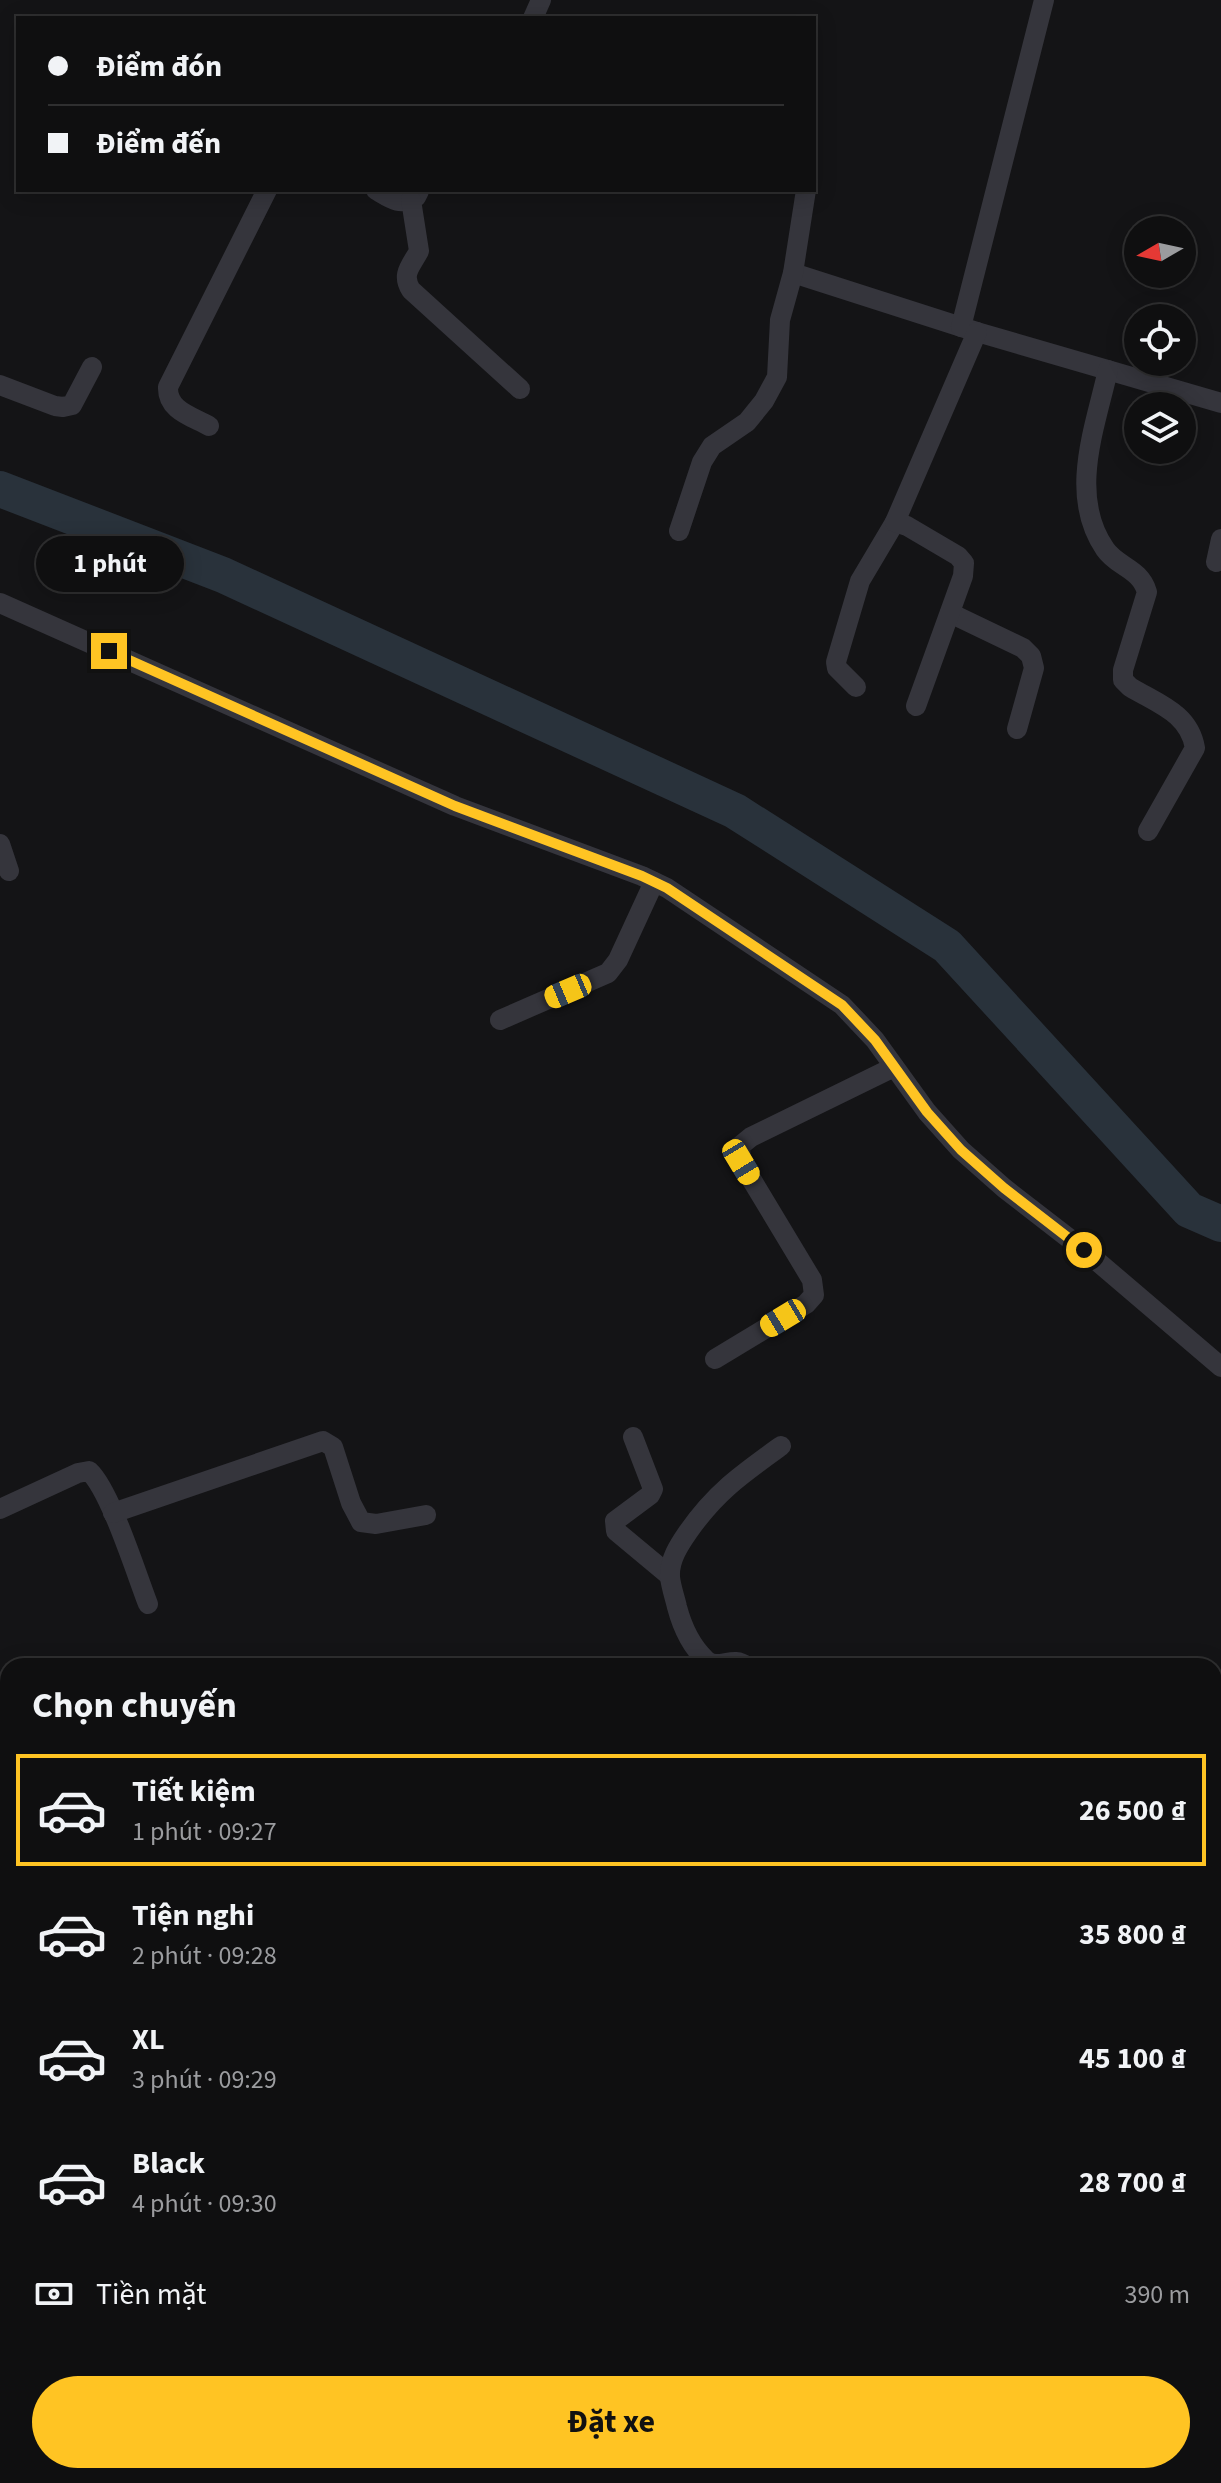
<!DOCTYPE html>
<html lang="vi">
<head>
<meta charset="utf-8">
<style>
	body { margin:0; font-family:"Source Sans 3",sans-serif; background:#181819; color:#f1f3f6; height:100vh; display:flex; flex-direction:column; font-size:30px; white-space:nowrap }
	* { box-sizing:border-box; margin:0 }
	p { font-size:26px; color:#9b9c9f }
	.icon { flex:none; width:44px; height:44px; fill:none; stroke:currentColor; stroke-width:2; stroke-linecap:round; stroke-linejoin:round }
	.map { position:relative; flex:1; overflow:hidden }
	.side { position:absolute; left:0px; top:1658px; width:1222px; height:826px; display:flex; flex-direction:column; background:#0f0f10; border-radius:24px 24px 0 0; box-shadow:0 4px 20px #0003,0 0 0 2px #2f2f30 }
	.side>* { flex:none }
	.top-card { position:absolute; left:16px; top:16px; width:800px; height:176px; border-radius:0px; box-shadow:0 4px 20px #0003,0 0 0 2px #2f2f30; display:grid; align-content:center; height:176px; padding:0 32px; background:#0f0f10 }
	.needle { width:52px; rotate:261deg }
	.controls { position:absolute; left:1124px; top:216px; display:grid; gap:16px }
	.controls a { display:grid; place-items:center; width:72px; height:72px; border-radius:50%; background:#0f0f10; box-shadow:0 4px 20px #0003,0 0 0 2px #2f2f30; font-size:40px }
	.end { position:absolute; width:36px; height:36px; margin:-18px; border:10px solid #ffc423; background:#111; box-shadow:0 0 0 4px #111 }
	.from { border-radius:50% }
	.bubble { position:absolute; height:56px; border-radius:28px; background:#0f0f10; box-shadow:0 4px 20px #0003,0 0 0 2px #2f2f30; font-size:26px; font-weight:700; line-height:56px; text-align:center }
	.car { position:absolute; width:24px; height:48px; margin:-24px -12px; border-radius:10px; box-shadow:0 0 6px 2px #0007; background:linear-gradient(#f5c518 24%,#345 0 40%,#f5c518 0 76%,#345 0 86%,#f5c518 0) }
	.top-card b { display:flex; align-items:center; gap:28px; height:76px; font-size:30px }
	.top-card b+b { border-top:2px solid #2f2f30 }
	.top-card i { width:20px; height:20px; background:#f1f3f6 }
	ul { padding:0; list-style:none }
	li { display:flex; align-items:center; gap:24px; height:112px; margin:0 16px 12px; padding:0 16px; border:4px solid transparent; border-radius:0px }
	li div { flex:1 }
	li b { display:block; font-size:30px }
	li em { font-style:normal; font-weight:700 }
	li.selected { border-color:#ffc423 }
	li>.icon { width:72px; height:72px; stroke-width:1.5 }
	h2 { padding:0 32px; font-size:36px; line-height:96px }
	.pay { display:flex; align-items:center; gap:20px; height:88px; padding:0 32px; font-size:30px }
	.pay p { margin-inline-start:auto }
	.button { display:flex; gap:16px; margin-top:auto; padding:16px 32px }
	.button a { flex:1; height:92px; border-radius:48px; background:#ffc423; color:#111; font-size:32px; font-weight:700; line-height:92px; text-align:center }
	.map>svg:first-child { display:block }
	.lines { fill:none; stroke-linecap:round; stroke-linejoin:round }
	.river { stroke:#29323b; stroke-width:36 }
	.minor { stroke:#35353c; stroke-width:20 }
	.route { stroke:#ffc423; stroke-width:10 }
</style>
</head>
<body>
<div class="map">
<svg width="1221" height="2483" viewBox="0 0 1221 2483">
	<rect width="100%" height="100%" fill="#141416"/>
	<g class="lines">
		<!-- river -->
		<path class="river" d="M0,489l223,86 512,236 212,135 242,264 32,14"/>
		<!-- minor -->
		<g class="minor">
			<path d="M533,18l8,-18"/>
			<path d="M376,190c15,9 23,16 40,7l3,-6"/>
			<path d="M411,200l8,51c-8,15 -18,23 -8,39l109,99"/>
			<path d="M793,273l184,59 244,71"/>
			<path d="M961,327l83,-327"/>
			<path d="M1108,370c-13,58 -40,125 -3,179 12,18 35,19 42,43l-24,78v10l7,7c28,17 59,26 65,61l-47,83"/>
			<path d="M0,385l55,21 8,1 9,-2 20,-38"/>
			<path d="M209,426c-18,-10 -42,-16 -41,-39l99,-197"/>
			<path d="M679,531l23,-69 10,-16 35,-24 17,-21 13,-24 3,-57 13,-47 13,-83"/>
			<path d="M1216,562l5,-23"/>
			<path d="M0,603l455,203 187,70 25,12 175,117 33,35 52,72 34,38 43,38 80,62 137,117"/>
			<path d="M950,613l73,35 8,8 3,12 -17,61"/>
			<path d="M856,687l-19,-19 -1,-6 24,-81 35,-59"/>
			<path d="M916,706l47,-130 1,-13 -6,-7 -51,-30 -12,-4 82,-190"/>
			<path d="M0,844l9,27"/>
			<path d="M500,1020l108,-47 10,-13 36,-78"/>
			<path d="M715,1359l91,-55 8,-9 -2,-15 -71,-118 -1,-16 11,-9 143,-70"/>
			<path d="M633,1437l20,52 -3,6 -35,26 1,10 54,45"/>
			<path d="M0,1509l78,-36 11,-2c21,19 47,102 59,133"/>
			<path d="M113,1513l210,-72 10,6 18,56 10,19 15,2 50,-9"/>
			<path d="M746,1666c-13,-11 -28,5 -40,-6 -15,-14 -24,-34 -29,-53 -2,-9 -6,-20 -7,-30 -1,-17 9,-32 18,-45 28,-40 54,-58 93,-86"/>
			<path d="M0,1741l8,5"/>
			<path d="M1218,1880l3,-4"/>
			<path d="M0,1983l8,-5"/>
			<path d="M1214,1993l7,-3"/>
			<path d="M1214,2156l7,25"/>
			<path d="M1214,2353l7,-2"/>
			<path d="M267,2476l3,7"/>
			<path d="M549,2476l4,7"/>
			<path d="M951,2476l3,7"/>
			<path d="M434,2483l9,-7"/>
		</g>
	</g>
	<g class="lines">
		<!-- route -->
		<path class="route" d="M109,651l346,155 187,70 25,12 175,117 33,35 52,72 34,38 43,38 80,62"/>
	</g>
</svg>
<div class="controls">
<a><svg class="needle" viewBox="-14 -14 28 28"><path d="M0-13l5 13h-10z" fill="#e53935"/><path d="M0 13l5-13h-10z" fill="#9b9c9f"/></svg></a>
<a><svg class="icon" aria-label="locate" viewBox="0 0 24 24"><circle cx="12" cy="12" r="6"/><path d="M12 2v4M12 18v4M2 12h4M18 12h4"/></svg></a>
<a><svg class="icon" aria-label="layers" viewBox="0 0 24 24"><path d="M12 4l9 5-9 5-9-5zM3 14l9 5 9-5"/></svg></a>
</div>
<i class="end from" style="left:1084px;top:1250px"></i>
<i class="end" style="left:109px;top:651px"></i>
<div class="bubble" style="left:36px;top:536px;width:148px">1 phút</div>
<i class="car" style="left:568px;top:991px;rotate:247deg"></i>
<i class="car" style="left:741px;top:1162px;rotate:149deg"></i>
<i class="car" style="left:783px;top:1318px;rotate:239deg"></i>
<div class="top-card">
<b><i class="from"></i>Điểm đón</b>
<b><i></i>Điểm đến</b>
</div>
<section class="side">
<h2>Chọn chuyến</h2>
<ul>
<li class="selected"><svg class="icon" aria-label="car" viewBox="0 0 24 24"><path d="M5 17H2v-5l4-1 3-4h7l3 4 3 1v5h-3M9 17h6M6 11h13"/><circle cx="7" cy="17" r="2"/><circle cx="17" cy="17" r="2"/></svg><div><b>Tiết kiệm</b><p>1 phút · 09:27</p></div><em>26 500 ₫</em></li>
<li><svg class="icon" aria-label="car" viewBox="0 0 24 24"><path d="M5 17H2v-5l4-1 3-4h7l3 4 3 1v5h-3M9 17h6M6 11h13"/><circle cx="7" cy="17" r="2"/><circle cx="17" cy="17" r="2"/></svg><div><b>Tiện nghi</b><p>2 phút · 09:28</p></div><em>35 800 ₫</em></li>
<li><svg class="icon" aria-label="car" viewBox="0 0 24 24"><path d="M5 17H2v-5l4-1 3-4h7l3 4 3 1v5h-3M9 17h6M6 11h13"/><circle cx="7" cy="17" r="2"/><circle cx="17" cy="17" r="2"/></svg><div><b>XL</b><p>3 phút · 09:29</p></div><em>45 100 ₫</em></li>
<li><svg class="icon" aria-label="car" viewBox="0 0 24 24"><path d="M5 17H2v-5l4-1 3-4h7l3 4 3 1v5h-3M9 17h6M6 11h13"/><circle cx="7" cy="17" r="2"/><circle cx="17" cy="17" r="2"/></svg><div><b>Black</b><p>4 phút · 09:30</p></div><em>28 700 ₫</em></li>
</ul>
<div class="pay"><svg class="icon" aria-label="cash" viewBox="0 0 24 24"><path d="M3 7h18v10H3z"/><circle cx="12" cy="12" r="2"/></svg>Tiền mặt<p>390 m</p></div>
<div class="button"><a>Đặt xe</a></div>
</section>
</div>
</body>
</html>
